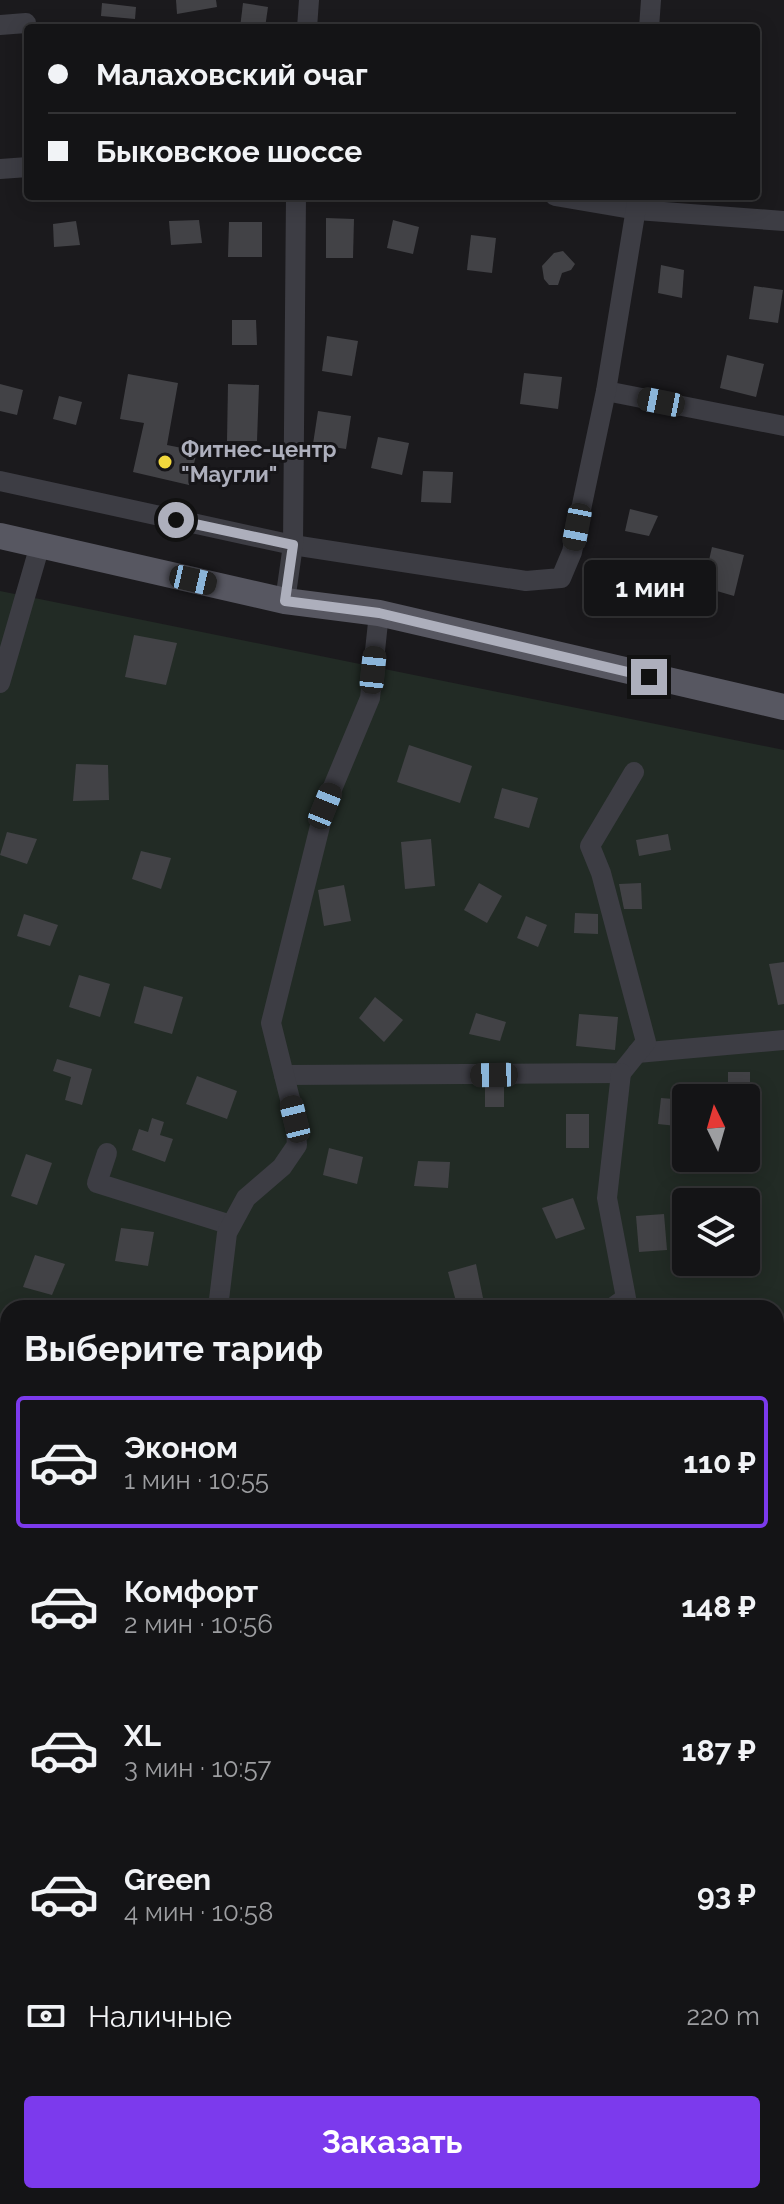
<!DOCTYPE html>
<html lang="ru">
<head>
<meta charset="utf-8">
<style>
	body { margin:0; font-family:Raleway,sans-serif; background:#212123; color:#f1f3f6; height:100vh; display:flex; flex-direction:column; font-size:30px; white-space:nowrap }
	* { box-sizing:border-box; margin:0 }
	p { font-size:26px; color:#9d9ea1 }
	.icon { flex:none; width:44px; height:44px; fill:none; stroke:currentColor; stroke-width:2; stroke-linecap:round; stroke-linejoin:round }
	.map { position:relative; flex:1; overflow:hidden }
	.drawer { position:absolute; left:0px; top:1300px; width:784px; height:904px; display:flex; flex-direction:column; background:#141416; border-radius:24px 24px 0 0; box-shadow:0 4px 20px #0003,0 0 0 2px #333335 }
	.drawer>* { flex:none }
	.banner { position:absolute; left:24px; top:24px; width:736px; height:176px; border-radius:8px; box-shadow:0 4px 20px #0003,0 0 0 2px #333335; display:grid; align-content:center; height:176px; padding:0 24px; background:#141416 }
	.needle { width:52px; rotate:355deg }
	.fabs { position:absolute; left:672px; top:1084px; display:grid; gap:16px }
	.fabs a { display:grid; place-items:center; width:88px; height:88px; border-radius:8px; background:#141416; box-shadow:0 4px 20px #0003,0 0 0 2px #333335; font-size:40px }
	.end { position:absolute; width:36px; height:36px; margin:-18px; border:10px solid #adafbc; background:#111; box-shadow:0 0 0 4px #111 }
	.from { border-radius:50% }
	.bubble { position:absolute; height:56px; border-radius:8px; background:#141416; box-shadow:0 4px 20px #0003,0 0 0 2px #333335; font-size:26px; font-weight:700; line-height:56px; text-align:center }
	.car { position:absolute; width:24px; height:48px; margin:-24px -12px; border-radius:10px; box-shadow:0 0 6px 2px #0007; background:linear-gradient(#222 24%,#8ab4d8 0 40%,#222 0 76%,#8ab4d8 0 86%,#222 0) }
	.banner b { display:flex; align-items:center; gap:28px; height:76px; font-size:30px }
	.banner b+b { border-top:2px solid #333335 }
	.banner i { width:20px; height:20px; background:#f1f3f6 }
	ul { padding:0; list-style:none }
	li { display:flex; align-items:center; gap:24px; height:132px; margin:0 16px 12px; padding:0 8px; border:4px solid transparent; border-radius:8px }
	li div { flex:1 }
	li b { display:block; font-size:30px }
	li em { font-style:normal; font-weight:700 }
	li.current { border-color:#7c3aed }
	li>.icon { width:72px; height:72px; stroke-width:1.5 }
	h2 { padding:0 24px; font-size:36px; line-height:96px }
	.pay { display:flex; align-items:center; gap:20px; height:88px; padding:0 24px; font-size:30px }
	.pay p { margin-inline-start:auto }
	.action { display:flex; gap:16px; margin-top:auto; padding:16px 24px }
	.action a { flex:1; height:92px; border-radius:8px; background:#7c3aed; color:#fff; font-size:32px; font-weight:700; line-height:92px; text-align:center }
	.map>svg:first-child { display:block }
	.green { fill:#222b25; fill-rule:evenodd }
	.building { fill:#424246 }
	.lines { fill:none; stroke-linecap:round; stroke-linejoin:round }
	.path { stroke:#414249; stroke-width:3; stroke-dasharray:4 6; stroke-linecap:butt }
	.minor { stroke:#3d3d44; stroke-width:20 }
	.major { stroke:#575761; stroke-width:26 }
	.route { stroke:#adafbc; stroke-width:10 }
	.poi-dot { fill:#f2d83d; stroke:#161518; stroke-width:3 }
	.labels { text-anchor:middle; stroke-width:6; stroke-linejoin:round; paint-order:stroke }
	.poi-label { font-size:22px; font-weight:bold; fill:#adafbc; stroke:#161518; text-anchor:start }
</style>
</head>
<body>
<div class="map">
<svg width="784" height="2204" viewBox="0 0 784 2204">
	<rect width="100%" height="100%" fill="#1b1a1d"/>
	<!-- green -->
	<g class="green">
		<path d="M0,591l784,159v722l-8,-2v-162h-768v563l-8,-3zM686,1098h60v60h-60zM686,1202h60v60h-60z"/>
		<path d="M776,1491l8,6v504l-8,1z"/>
		<path d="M0,1899l8,3v294h768v-126l8,-1v135h-784z"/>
	</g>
	<!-- building -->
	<g class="building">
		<path d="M176,0h40l1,7 -40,7z"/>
		<path d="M102,3l34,4 -1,12 -34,-3z"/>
		<path d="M243,3l25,4 -3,21h-25z"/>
		<path d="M326,218l28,1 -1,39h-27z"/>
		<path d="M199,220l3,23 -31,2 -2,-24z"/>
		<path d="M393,220l26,7 -6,27 -26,-6z"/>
		<path d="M76,221l4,24 -26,2 -1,-23z"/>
		<path d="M229,222h33v35h-34z"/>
		<path d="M471,235l25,3 -4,35 -25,-3z"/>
		<path d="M563,251l12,13 -4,6 -9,3 -4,12h-9l-5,-6 -2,-13 12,-13z"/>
		<path d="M661,265l23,5 -2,28 -24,-5z"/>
		<path d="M754,286l29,4 -5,33 -29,-4z"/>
		<path d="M232,320h24l1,25h-25z"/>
		<path d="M327,336l31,5 -6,35 -30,-5z"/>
		<path d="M727,355l37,9 -8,33 -36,-9z"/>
		<path d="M524,373l38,4 -4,32 -38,-5z"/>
		<path d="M128,374l50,9 -11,62 30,6 -8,34 -56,-13 11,-49 -24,-4z"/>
		<path d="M0,384l23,6 -6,25 -17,-4z"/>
		<path d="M228,384l31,1 -2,56h-30z"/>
		<path d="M59,396l23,6 -6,23 -23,-6z"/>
		<path d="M318,411l33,5 -5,33 -33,-5z"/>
		<path d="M378,437l31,6 -7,32 -31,-7z"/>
		<path d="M423,471l30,1 -2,31 -30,-1z"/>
		<path d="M630,509l28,7 -9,20 -24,-5z"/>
		<path d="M712,547l32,8 -10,41 -31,-9z"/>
		<path d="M134,635l43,8 -11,42 -41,-8z"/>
		<path d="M409,745l63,21 -12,37 -63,-21z"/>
		<path d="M76,764l32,1 1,35 -36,1z"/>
		<path d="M502,788l36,10 -9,30 -35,-10z"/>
		<path d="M7,832l30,7 -10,25 -27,-9z"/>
		<path d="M668,834l3,16 -32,6 -3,-16z"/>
		<path d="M431,839l4,47 -30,3 -4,-47z"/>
		<path d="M141,851l30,7 -10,31 -29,-10z"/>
		<path d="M479,883l23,13 -15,27 -23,-13z"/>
		<path d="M641,883l1,26h-18l-5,-25z"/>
		<path d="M344,885l7,36 -27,5 -6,-36z"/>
		<path d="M575,913l23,1v20l-24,-1z"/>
		<path d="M24,914l34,11 -8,21 -33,-10z"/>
		<path d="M526,916l21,9 -9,22 -21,-9z"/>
		<path d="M784,962v42l-6,1 -9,-41z"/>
		<path d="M79,975l31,9 -10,33 -31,-10z"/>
		<path d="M144,986l39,11 -11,37 -38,-11z"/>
		<path d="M375,997l28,23 -19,22 -25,-24z"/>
		<path d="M476,1013l30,9 -6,19 -31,-7z"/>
		<path d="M579,1014l39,3 -3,33 -39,-4z"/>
		<path d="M57,1059l35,10 -10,36 -17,-5 6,-23 -18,-6z"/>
		<rect x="728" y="1072" width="22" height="24"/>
		<path d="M197,1076l40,15 -10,28 -41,-15z"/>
		<rect x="485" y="1087" width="19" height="20"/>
		<path d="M661,1098l25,2v27l-28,-3z"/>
		<rect x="566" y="1114" width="23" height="34"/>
		<path d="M152,1118l12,4 -4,13 13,4 -8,23 -33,-12 7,-21 9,3z"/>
		<path d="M329,1148l34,9 -6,27 -34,-9z"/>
		<path d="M26,1154l26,9 -15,42 -26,-9z"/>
		<path d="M418,1161l32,1 -2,26 -34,-2z"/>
		<path d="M573,1198l12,31 -29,10 -14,-31z"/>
		<path d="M664,1214l3,36 -28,2 -3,-36z"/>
		<path d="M121,1228l33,4 -6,34 -33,-5z"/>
		<path d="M35,1255l30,9 -13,31 -29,-8z"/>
		<path d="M476,1264l7,34 -26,7 -9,-33z"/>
	</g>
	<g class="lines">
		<!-- path -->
		<g class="path">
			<path d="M0,1996l8,4"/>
			<path d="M0,2013l8,-10"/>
			<path d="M0,2080l8,4"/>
			<path d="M327,2196l10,8"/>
			<path d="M749,2196l2,8"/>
		</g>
		<!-- minor -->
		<g class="minor">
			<path d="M0,25l26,-2"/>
			<path d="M307,28l2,-28"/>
			<path d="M649,28l2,-28"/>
			<path d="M0,169l28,-2"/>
			<path d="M555,196l82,14 147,11"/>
			<path d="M606,391l178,35"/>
			<path d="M0,481l293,64 233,36 35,-3 11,-26 34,-161 32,-195"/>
			<path d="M285,601l8,-56 3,-349"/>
			<path d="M0,683l40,-138"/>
			<path d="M637,1053l147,-13"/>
			<path d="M284,1075l337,-2 25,-31 -45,-169 -11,-27 44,-74"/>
			<path d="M107,1153l-10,30 134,42"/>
			<path d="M218,1308l9,-75 19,-35 36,-31 15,-22 -2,-26 -24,-96 54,-217 45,-108 9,-85"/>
			<path d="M612,1308l14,-10 -19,-100 14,-125"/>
			<path d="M0,1566l8,-33"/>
			<path d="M776,2007l8,-1"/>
		</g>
		<!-- major -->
		<path class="major" d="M0,536l285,65 94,12 405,94"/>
	</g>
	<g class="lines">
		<!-- route -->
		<path class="route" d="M176,520l117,25 -8,56 94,12 270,64"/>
	</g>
	<!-- markers -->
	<circle class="poi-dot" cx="165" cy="462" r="8"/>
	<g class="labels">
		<!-- poi labels -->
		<g class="poi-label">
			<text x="181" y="457">Фитнес-центр<tspan x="181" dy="25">"Маугли"</tspan></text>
		</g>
	</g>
</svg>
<div class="fabs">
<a><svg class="needle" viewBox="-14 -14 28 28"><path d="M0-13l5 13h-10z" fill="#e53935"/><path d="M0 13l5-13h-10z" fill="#9d9ea1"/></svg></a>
<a><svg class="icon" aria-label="layers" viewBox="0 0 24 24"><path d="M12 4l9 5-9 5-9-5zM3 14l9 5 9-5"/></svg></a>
</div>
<i class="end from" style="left:176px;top:520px"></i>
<i class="end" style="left:649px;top:677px"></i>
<div class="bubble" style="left:584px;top:560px;width:132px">1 мин</div>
<i class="car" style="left:661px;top:402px;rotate:281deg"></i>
<i class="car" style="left:577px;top:527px;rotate:191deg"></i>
<i class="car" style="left:193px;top:580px;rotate:103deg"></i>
<i class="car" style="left:373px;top:670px;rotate:6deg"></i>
<i class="car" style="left:325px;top:806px;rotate:22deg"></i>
<i class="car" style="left:494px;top:1075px;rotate:269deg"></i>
<i class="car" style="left:295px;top:1119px;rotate:346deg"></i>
<div class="banner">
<b><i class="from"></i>Малаховский очаг</b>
<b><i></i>Быковское шоссе</b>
</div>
<section class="drawer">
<h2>Выберите тариф</h2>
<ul>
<li class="current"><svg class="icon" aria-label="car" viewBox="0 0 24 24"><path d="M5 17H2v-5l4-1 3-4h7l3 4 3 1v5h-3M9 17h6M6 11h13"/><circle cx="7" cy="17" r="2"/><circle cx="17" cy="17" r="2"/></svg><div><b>Эконом</b><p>1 мин · 10:55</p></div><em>110 ₽</em></li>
<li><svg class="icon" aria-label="car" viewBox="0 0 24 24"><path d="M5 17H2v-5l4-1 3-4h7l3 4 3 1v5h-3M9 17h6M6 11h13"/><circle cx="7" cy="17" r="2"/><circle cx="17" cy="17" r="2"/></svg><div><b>Комфорт</b><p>2 мин · 10:56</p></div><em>148 ₽</em></li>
<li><svg class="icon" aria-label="car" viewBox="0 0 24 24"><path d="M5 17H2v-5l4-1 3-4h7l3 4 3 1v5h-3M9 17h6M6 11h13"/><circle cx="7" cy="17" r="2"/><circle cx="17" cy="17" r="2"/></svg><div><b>XL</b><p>3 мин · 10:57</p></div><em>187 ₽</em></li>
<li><svg class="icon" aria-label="car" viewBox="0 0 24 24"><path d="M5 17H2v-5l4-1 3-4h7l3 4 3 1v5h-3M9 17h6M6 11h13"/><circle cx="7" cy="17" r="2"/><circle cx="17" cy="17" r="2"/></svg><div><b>Green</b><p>4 мин · 10:58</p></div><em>93 ₽</em></li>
</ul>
<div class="pay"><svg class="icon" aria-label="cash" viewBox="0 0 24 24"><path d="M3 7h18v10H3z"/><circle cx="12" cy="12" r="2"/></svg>Наличные<p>220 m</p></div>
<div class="action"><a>Заказать</a></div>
</section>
</div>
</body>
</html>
